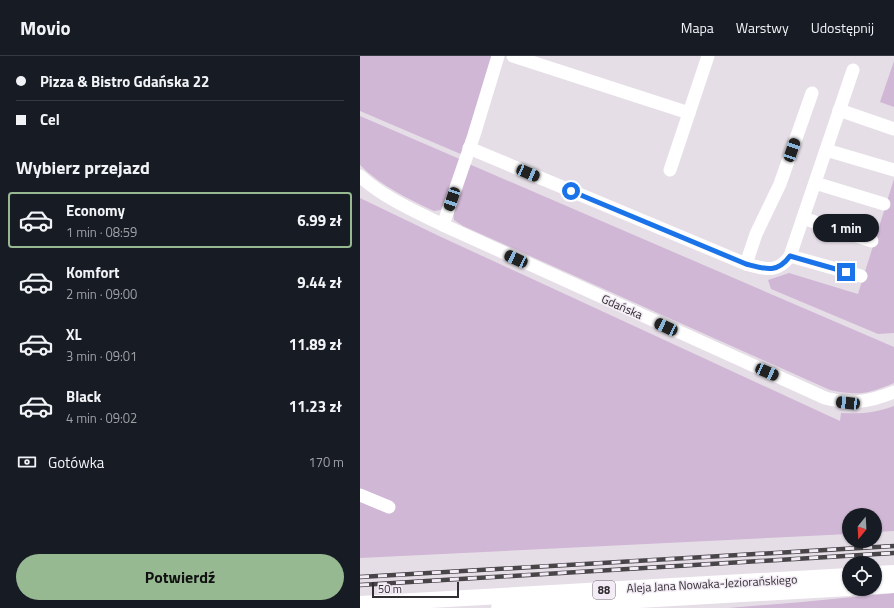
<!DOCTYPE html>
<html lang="pl">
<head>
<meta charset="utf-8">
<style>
	body { margin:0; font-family:"Titillium Web",sans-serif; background:#20242c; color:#f1f3f6; height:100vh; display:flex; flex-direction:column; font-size:15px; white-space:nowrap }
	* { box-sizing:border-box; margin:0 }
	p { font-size:13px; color:#9ea1a6 }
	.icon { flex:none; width:22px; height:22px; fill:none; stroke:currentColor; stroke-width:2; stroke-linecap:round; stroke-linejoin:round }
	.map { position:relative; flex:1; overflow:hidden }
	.panel { display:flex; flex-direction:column; background:#171b24; width:360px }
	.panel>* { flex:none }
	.top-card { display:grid; align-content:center; height:88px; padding:0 16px; background:#171b24 }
	.needle { width:26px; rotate:198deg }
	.tools { position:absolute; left:482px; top:452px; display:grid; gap:8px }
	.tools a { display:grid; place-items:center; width:40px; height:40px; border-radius:50%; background:#171b24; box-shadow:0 1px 3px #0004; font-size:20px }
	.scale { position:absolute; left:12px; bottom:10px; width:87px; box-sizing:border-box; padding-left:4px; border:2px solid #322f33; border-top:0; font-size:11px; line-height:14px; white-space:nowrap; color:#322f33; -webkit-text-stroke:3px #f3ebf5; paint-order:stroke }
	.end { position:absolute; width:18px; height:18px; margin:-9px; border:5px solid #1a73e8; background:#fff; box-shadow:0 0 0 2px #fff }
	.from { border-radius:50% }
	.bubble { position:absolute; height:28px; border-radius:14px; background:#171b24; box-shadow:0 1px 3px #0004; font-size:13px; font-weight:700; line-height:28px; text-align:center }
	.car { position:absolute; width:12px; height:24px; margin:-12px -6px; border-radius:5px; box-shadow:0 0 3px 1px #0007; background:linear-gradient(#222 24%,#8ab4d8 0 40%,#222 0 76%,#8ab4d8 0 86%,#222 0) }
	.top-card b { display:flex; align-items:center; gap:14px; height:38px; font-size:15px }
	.top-card b+b { border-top:1px solid #363941 }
	.top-card i { width:10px; height:10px; background:#f1f3f6 }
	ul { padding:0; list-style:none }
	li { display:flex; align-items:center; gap:12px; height:56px; margin:0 8px 6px; padding:0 8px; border:2px solid transparent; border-radius:4px }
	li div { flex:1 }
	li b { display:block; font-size:15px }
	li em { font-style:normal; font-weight:700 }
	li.on { border-color:#96b991 }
	li>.icon { width:36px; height:36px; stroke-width:1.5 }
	h2 { padding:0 16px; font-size:18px; line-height:48px }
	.pay { display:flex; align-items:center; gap:10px; height:44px; padding:0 16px; font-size:15px }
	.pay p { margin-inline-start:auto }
	.action { display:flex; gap:8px; margin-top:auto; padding:8px 16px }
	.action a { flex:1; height:46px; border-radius:24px; background:#96b991; color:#111; font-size:16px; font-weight:700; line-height:46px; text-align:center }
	header { display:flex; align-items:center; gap:24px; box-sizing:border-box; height:56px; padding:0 20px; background:#171b24; border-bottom:1px solid #363941 }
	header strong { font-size:19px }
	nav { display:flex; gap:22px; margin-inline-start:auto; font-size:14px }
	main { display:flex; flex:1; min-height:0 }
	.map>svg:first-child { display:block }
	.green { fill:#d0b7d5 }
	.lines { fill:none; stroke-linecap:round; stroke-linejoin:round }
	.minor { stroke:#fff; stroke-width:13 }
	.major { stroke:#fff; stroke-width:16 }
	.rail-casing { stroke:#484549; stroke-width:4.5 }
	.rail { stroke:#f3ebf5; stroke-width:3; stroke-dasharray:9; stroke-linecap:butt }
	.route { stroke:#1a73e8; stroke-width:5 }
	.labels { text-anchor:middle; stroke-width:3; stroke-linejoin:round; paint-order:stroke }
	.shield { fill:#f3ebf5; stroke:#6c676d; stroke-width:1 }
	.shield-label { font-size:11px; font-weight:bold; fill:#322f33 }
	.street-label { font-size:12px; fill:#322f33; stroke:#f3ebf5 }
</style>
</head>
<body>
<header>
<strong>Movio</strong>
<nav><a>Mapa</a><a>Warstwy</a><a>Udostępnij</a></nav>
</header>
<main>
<section class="panel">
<div class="top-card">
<b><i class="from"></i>Pizza &amp; Bistro Gdańska 22</b>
<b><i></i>Cel</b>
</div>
<h2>Wybierz przejazd</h2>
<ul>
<li class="on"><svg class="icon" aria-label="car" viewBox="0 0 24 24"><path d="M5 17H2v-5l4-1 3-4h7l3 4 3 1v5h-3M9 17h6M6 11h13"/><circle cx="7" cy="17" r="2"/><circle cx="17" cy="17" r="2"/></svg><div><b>Economy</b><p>1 min · 08:59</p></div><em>6.99 zł</em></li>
<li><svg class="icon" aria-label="car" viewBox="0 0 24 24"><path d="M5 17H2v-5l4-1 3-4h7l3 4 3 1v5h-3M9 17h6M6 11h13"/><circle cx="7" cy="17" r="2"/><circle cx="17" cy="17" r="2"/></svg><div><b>Komfort</b><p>2 min · 09:00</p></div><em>9.44 zł</em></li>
<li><svg class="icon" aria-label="car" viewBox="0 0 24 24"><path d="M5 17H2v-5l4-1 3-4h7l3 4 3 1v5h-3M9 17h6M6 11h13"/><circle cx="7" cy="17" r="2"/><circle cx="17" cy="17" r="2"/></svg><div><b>XL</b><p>3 min · 09:01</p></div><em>11.89 zł</em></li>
<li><svg class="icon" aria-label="car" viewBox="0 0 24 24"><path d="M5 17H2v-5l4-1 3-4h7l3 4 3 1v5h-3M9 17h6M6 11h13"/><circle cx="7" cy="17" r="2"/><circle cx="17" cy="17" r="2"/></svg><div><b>Black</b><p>4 min · 09:02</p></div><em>11.23 zł</em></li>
</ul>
<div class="pay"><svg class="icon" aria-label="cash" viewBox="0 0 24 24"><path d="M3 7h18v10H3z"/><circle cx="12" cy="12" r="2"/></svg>Gotówka<p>170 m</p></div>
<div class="action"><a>Potwierdź</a></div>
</section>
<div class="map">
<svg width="534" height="552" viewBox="0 0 534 552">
	<rect width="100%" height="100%" fill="#e6dee7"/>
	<!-- green -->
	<g class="green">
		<path d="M0,0h134l-31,99 -103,-44z"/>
		<path d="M534,5v46l-14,-5z"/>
		<path d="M0,60l102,44 -21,50 -7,1c-26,-12 -54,-26 -74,-46z"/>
		<path d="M109,108l425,183v36c-26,11 -36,13 -64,7l-367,-164 -9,-6 -1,-8z"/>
		<path d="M534,123v154l-16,1 -107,-45 -3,-9 21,-7 69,21z"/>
		<path d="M0,142l79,38 401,185 1,-8c21,1 33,0 53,-7v125l-19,1v-17h-26v19l-489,24z"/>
		<path d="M534,537v15h-166l74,-6z"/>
	</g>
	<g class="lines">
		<!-- minor -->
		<g class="minor">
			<path d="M153,0l176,57"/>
			<path d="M479,54l55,19"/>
			<path d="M109,92l277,116c19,5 31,10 44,-8l63,-186"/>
			<path d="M466,94l68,20"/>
			<path d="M310,114l38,-114"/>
			<path d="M0,120c24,22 55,35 83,49l382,173c26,7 44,4 69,-6"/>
			<path d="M455,127l69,21"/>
			<path d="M443,162l69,23"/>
			<path d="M83,169l31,-90 24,-79"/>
			<path d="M430,200l71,20"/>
			<path d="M386,208l10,-30 24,-50 32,-91"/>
			<path d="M0,439l29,12"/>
		</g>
		<!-- major -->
		<g class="major">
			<path d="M515,518l19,-1"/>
			<path d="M515,530l19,-1"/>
			<path d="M0,548l489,-28"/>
			<path d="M139,552l350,-20"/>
		</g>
		<defs>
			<g id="rail">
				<path d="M0,521l534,-31"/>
				<path d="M0,529l534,-32"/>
			</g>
		</defs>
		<!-- rail casing -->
		<use href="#rail" class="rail-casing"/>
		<!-- rail -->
		<use href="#rail" class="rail"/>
	</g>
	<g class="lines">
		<!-- route -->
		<path class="route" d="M211,135l175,73c19,5 31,10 44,-8l56,16"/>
	</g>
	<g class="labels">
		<!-- shield labels -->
		<rect class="shield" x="233" y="525" width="22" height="18" rx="3"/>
		<g class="shield-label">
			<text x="244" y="538">88</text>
		</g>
		<!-- street labels -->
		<g class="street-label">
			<text transform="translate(262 251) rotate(24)" y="4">Gdańska</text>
			<text transform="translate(352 528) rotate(-3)" y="4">Aleja Jana Nowaka-Jeziorańskiego</text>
		</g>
	</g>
</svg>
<div class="tools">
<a><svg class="needle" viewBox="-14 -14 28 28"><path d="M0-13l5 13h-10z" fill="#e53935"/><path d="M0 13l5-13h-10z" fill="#9ea1a6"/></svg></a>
<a><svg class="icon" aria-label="locate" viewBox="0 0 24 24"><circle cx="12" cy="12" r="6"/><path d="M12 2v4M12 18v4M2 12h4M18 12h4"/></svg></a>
</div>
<div class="scale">50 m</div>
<i class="end from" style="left:211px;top:135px"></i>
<i class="end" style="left:486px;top:216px"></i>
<div class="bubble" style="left:453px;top:158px;width:66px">1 min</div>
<i class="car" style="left:432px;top:94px;rotate:19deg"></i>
<i class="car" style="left:168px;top:117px;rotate:113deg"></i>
<i class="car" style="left:92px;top:143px;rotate:199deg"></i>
<i class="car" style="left:156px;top:203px;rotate:295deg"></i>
<i class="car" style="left:306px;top:271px;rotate:295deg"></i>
<i class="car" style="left:407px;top:316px;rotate:114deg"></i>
<i class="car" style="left:488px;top:347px;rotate:276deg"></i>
</div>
</main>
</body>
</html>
